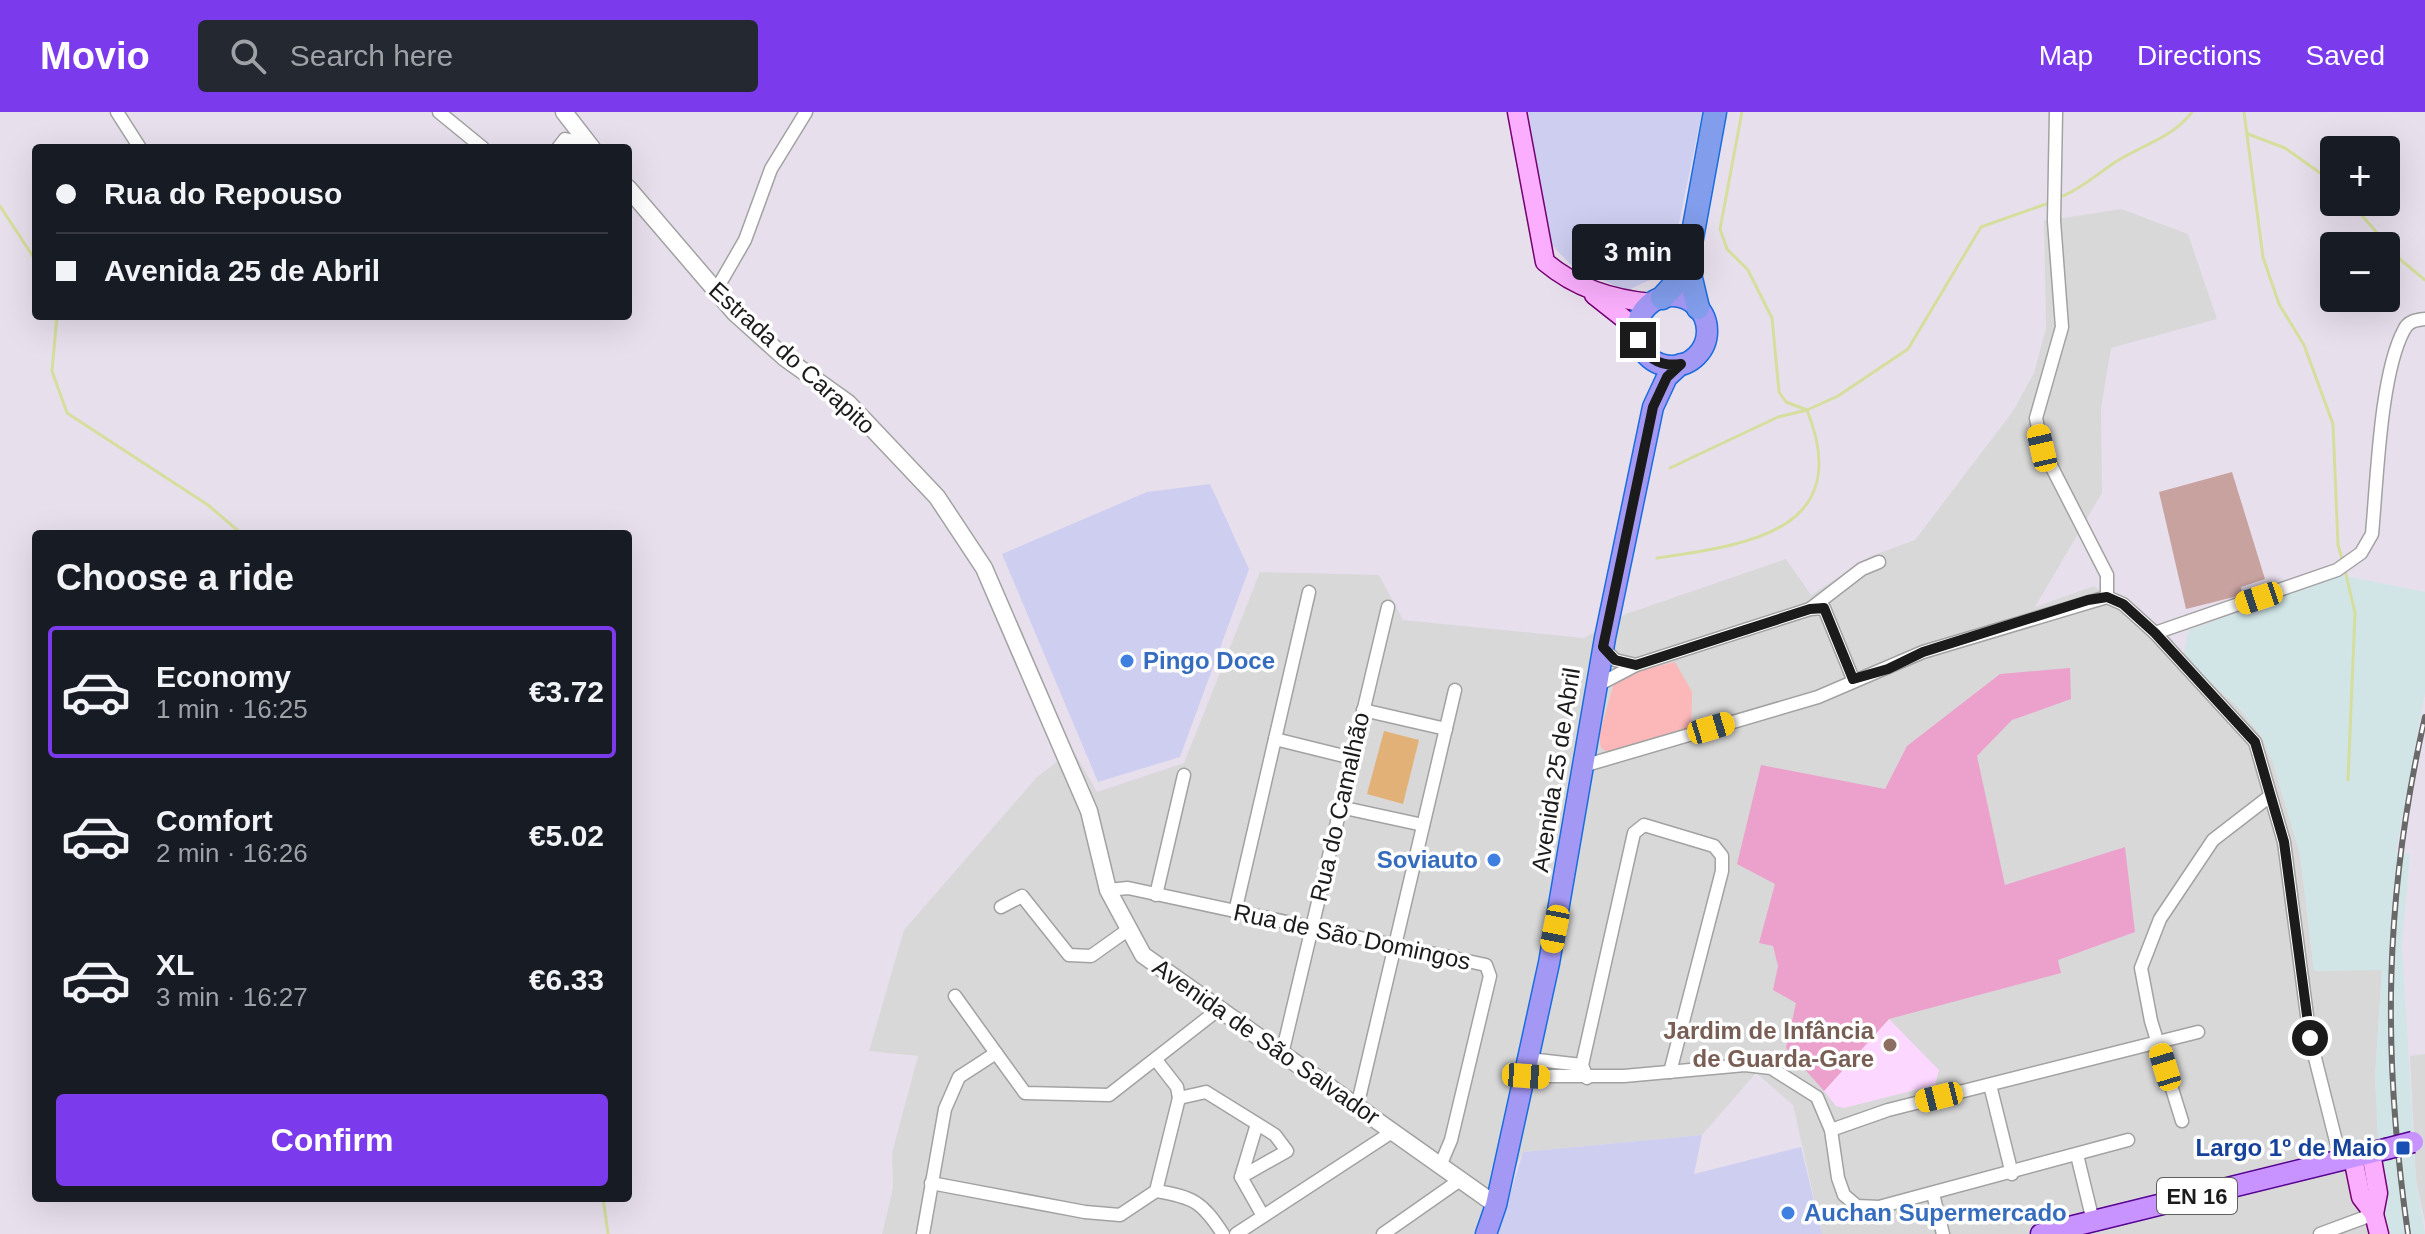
<!DOCTYPE html>
<html lang="en">
<head>
<meta charset="utf-8">
<style>
	body { margin:0; font-family:Helvetica,sans-serif; background:#242831; color:#f1f3f6; height:100vh; display:flex; flex-direction:column; font-size:30px; white-space:nowrap }
	* { box-sizing:border-box; margin:0 }
	p { font-size:26px; color:#9ea1a6 }
	.icon { flex:none; width:44px; height:44px; fill:none; stroke:currentColor; stroke-width:2; stroke-linecap:round; stroke-linejoin:round }
	.map { position:relative; flex:1; overflow:hidden }
	.sheet { position:absolute; left:32px; top:418px; width:600px; height:672px; display:flex; flex-direction:column; background:#171b24; border-radius:8px; box-shadow:0 8px 32px #0002 }
	.sheet>* { flex:none }
	.hud { position:absolute; left:32px; top:32px; width:600px; height:176px; border-radius:8px; box-shadow:0 8px 32px #0002; display:grid; align-content:center; height:176px; padding:0 24px; background:#171b24 }
	.controls { position:absolute; left:2320px; top:24px; display:grid; gap:16px }
	.controls a { display:grid; place-items:center; width:80px; height:80px; border-radius:8px; background:#171b24; box-shadow:0 8px 32px #0002; font-size:40px }
	.end { position:absolute; width:36px; height:36px; margin:-18px; border:10px solid #1b1b1b; background:#fff; box-shadow:0 0 0 4px #fff }
	.from { border-radius:50% }
	.bubble { position:absolute; height:56px; border-radius:8px; background:#171b24; box-shadow:0 8px 32px #0002; font-size:26px; font-weight:600; line-height:56px; text-align:center }
	.car { position:absolute; width:24px; height:48px; margin:-24px -12px; border-radius:10px; box-shadow:0 0 6px 2px #0007; background:linear-gradient(#f5c518 24%,#345 0 40%,#f5c518 0 76%,#345 0 86%,#f5c518 0) }
	.hud b { display:flex; align-items:center; gap:28px; height:76px; font-size:30px }
	.hud b+b { border-top:2px solid #363941 }
	.hud i { width:20px; height:20px; background:#f1f3f6 }
	ul { padding:0; list-style:none }
	li { display:flex; align-items:center; gap:24px; height:132px; margin:0 16px 12px; padding:0 8px; border:4px solid transparent; border-radius:8px }
	li div { flex:1 }
	li b { display:block; font-size:30px }
	li em { font-style:normal; font-weight:600 }
	li.active { border-color:#7c3aed }
	li>.icon { width:72px; height:72px; stroke-width:1.5 }
	h2 { padding:0 24px; font-size:36px; line-height:96px }
	.action { display:flex; gap:16px; margin-top:auto; padding:16px 24px }
	.action a { flex:1; height:92px; border-radius:8px; background:#7c3aed; color:#fff; font-size:32px; font-weight:600; line-height:92px; text-align:center }
	header { display:flex; align-items:center; gap:48px; box-sizing:border-box; height:112px; padding:0 40px; background:#7c3aed; color:#fff }
	header strong { font-size:38px }
	nav { display:flex; gap:44px; margin-inline-start:auto; font-size:28px }
	.search { width:560px; height:72px; background:#242831; display:flex; align-items:center; gap:20px; box-sizing:border-box; padding:0 28px; border-radius:8px; color:#9ea1a6; font-size:30px }
	.map>svg:first-child { display:block }
	.residential { fill:#d8d8d9 }
	.commercial { fill:#cdcef0 }
	.industrial { fill:#d1e5e7 }
	.education { fill:#fcd7ff }
	.grass { fill:#eca1cc }
	.cemetery { fill:#c8a29f }
	.park { fill:#fcb8b8 }
	.pitch { fill:#e2b178 }
	.lines { fill:none; stroke-linecap:round; stroke-linejoin:round }
	.stream { stroke:#d5de9d; stroke-width:3 }
	.minor-casing { stroke:#a2a2a2; stroke-width:15 }
	.tertiary-casing { stroke:#a2a2a2; stroke-width:19 }
	.secondary-casing { stroke:#740071; stroke-width:21 }
	.primary-casing { stroke:#560092; stroke-width:23 }
	.trunk-casing { stroke:#1a6dde; stroke-width:23 }
	.motorway-casing { stroke:#1a6dde; stroke-width:25 }
	.minor { stroke:#fff; stroke-width:12 }
	.tertiary { stroke:#fff; stroke-width:16 }
	.secondary { stroke:#faaefd; stroke-width:18 }
	.primary { stroke:#c893ff; stroke-width:20 }
	.trunk { stroke:#a498f5; stroke-width:20 }
	.motorway { stroke:#819deb; stroke-width:22 }
	.rail-casing { stroke:#696969; stroke-width:6 }
	.rail { stroke:#fff; stroke-width:3; stroke-dasharray:9; stroke-linecap:butt }
	.primary-bridge-casing { stroke:#560092; stroke-width:23; stroke-linecap:butt }
	.primary-bridge { stroke:#c893ff; stroke-width:20 }
	.route { stroke:#1b1b1b; stroke-width:10 }
	.shop-dot { fill:#3f7fe0; stroke:#fff; stroke-width:3 }
	.education-dot { fill:#8d6e63; stroke:#fff; stroke-width:3 }
	.transit-dot { fill:#1a4fb4; stroke:#fff; stroke-width:3 }
	.labels { text-anchor:middle; stroke-width:7; stroke-linejoin:round; paint-order:stroke }
	.shield { fill:#fff; stroke:#5f5f5f; stroke-width:2 }
	.shield-label { font-size:22px; font-weight:bold; fill:#1b1b1b }
	.street-label { font-size:24px; fill:#1b1b1b; stroke:#fff }
	.shop-label { font-size:24px; font-weight:bold; fill:#366cbe; stroke:#fff; text-anchor:start }
	.education-label { font-size:24px; font-weight:bold; fill:#785e54; stroke:#fff; text-anchor:end }
	.transit-label { font-size:24px; font-weight:bold; fill:#164399; stroke:#fff; text-anchor:end }
</style>
</head>
<body>
<header>
<strong>Movio</strong>
<div class="search"><svg class="icon" aria-label="search" viewBox="0 0 24 24"><circle cx="10" cy="10" r="6"/><path d="M15 15l6 6"/></svg>Search here</div>
<nav><a>Map</a><a>Directions</a><a>Saved</a></nav>
</header>
<div class="map">
<svg width="2425" height="1122" viewBox="0 0 2425 1122">
	<rect width="100%" height="100%" fill="#e8dfed"/>
	<!-- residential -->
	<g class="residential">
		<path d="M2121,97l67,25 29,85 -106,29 -10,60 1,85 -67,114 59,-21 89,71 56,51 23,29 11,26 27,91 14,117 68,-2 -7,108 11,157h-564l-29,-129 -37,-32 -54,62 -179,17 -41,82h-600l11,-46 -1,-35 26,-97 -49,-5 35,-121 133,-153 36,-27 24,42 87,-29 76,-191 119,3 24,45 181,18 42,-24 160,-55 25,36 60,-39 44,-16 98,-129 21,-38 12,-45 -2,-107z"/>
		<path d="M2425,942v168l-9,-41 -6,-125z"/>
	</g>
	<!-- commercial -->
	<g class="commercial">
		<path d="M1521,0h181l-32,155 -7,7 -37,17 -56,-27 -21,-22z"/>
		<path d="M1210,372l39,85 -69,188 -82,25 -96,-228 145,-62z"/>
		<path d="M1702,1023l-8,39 107,-27 21,87h-324l25,-82z"/>
	</g>
	<!-- industrial -->
	<path class="industrial" d="M2341,463l84,17v101l-29,159 14,2 -8,91 14,236 9,53h-39l-5,-24 -6,-133 7,-107 -68,1 -14,-117 -27,-91 -11,-26 -23,-29 -56,-51 6,-27z"/>
	<!-- education -->
	<path class="education" d="M1889,907l50,51 -4,15 -91,23 -8,-2 -12,-15z"/>
	<!-- grass -->
	<path class="grass" d="M2070,556l1,31 -59,21 -35,36 28,129 120,-38 10,85 -77,28 3,13 -172,46 -65,72 -38,-43 10,-45 -23,-13 5,-24 -5,-20 -14,-3 16,-59 -38,-20 24,-99 124,24 22,-43 93,-72z"/>
	<!-- cemetery -->
	<path class="cemetery" d="M2232,360l33,107 -24,8 1,8 -56,14 -27,-117z"/>
	<!-- park -->
	<path class="park" d="M1675,550l17,30 -1,42 -75,23 -15,-9 -2,-12 17,-60z"/>
	<!-- pitch -->
	<path class="pitch" d="M1384,619l35,9 -16,64 -36,-10z"/>
	<g class="lines">
		<!-- stream -->
		<g class="stream">
			<path d="M2244,0l19,145 16,47 25,41 29,79 5,121 5,17"/>
			<path d="M2248,22l37,14 49,35"/>
			<path d="M2063,84c21,-9 35,-23 54,-35 24,-15 58,-25 75,-49"/>
			<path d="M2350,90l52,59 23,19"/>
			<path d="M0,94l36,55"/>
			<path d="M57,204l-5,55 15,42 141,92 34,29"/>
			<path d="M1670,356l108,-51 29,-7 31,-14 70,-47 73,-122 65,-23"/>
			<path d="M1657,446c89,-13 199,-26 150,-148l-21,-8 -7,-10 -7,-74 -24,-48 -21,-21 -7,-20 22,-117"/>
			<path d="M2345,458l10,43 -7,167"/>
			<path d="M603,1086l5,36"/>
		</g>
		<defs>
			<g id="minor">
				<path d="M117,0l23,36"/>
				<path d="M439,0l44,36"/>
				<path d="M2056,0l-2,109 8,106 -26,91 6,30 65,127v22"/>
				<path d="M558,36l7,-9 24,5"/>
				<path d="M715,180l30,-52 26,-71 35,-57"/>
				<path d="M2107,485l16,7 32,29 100,109 29,100 26,196 31,123"/>
				<path d="M1810,497l52,-40 17,-7"/>
				<path d="M2155,521l182,-63 24,-17 11,-19c5,-52 8,-160 32,-204 4,-9 12,-10 21,-11"/>
				<path d="M1603,535l12,13 21,5"/>
				<path d="M1596,574l40,-21 174,-56 14,-1 29,71"/>
				<path d="M1363,598l83,19"/>
				<path d="M1275,627l77,19"/>
				<path d="M1583,654l235,-69 105,-45 184,-55"/>
				<path d="M1340,695l83,18"/>
				<path d="M1108,778l20,-2 358,77 4,11 -39,164 -11,26"/>
				<path d="M1156,783l28,-120"/>
				<path d="M1001,795l21,-11 47,59 22,1 38,-27"/>
				<path d="M1235,800l74,-320"/>
				<path d="M955,884l41,57"/>
				<path d="M1282,942l106,-447"/>
				<path d="M1529,947l53,6"/>
				<path d="M1526,964h98l121,-11 26,3 46,29 14,33 7,48 6,17 13,11 22,1 249,-67"/>
				<path d="M1587,966l-5,-13 52,-232 10,-8 70,21 8,10v15l-52,201"/>
				<path d="M1990,973l22,89"/>
				<path d="M1179,986l27,-6 69,43 12,16 -46,26 22,39"/>
				<path d="M1357,995l98,-417"/>
				<path d="M2182,1009l-31,-100 -10,-53 19,-49 53,-79 57,-44"/>
				<path d="M1831,1018l57,-20 310,-78"/>
				<path d="M2077,1043l16,66"/>
				<path d="M1241,1065l16,-53"/>
				<path d="M931,1071l154,29 35,3 36,-24 23,-93 -2,-11 -21,-27"/>
				<path d="M1156,1079c38,6 46,11 67,43"/>
				<path d="M1933,1082l10,40"/>
				<path d="M923,1122l22,-125 14,-32 37,-24 29,40 84,2 110,-86"/>
				<path d="M1236,1122l156,-102"/>
				<path d="M1383,1122l77,-54"/>
				<path d="M2320,1122l54,-20"/>
			</g>
			<g id="tertiary">
				<path d="M564,0l28,36"/>
				<path d="M628,76l107,125 50,45 63,45 89,94 47,71 105,243 19,79 35,65 353,250"/>
			</g>
			<g id="secondary">
				<path d="M1517,0l28,150c31,26 66,37 106,41"/>
				<path d="M1594,183l43,34"/>
				<path d="M2371,1041l7,40 -4,21"/>
				<path d="M2353,1046l8,39 13,17 5,20"/>
			</g>
			<path id="primary" d="M2041,1122l345,-85"/>
			<g id="trunk">
				<circle cx="1672" cy="219" r="35"/>
				<path d="M1486,1122l10,-29 53,-242 56,-325 48,-231 14,-30 14,-13"/>
			</g>
			<g id="motorway">
				<path d="M1662,186l10,-11 15,-34"/>
				<path d="M1698,196l-9,-38 1,-21 25,-137"/>
			</g>
		</defs>
		<!-- minor casing -->
		<use href="#minor" class="minor-casing"/>
		<!-- tertiary casing -->
		<use href="#tertiary" class="tertiary-casing"/>
		<!-- secondary casing -->
		<use href="#secondary" class="secondary-casing"/>
		<!-- primary casing -->
		<use href="#primary" class="primary-casing"/>
		<!-- trunk casing -->
		<use href="#trunk" class="trunk-casing"/>
		<!-- motorway casing -->
		<use href="#motorway" class="motorway-casing"/>
		<!-- minor -->
		<use href="#minor" class="minor"/>
		<!-- tertiary -->
		<use href="#tertiary" class="tertiary"/>
		<!-- secondary -->
		<use href="#secondary" class="secondary"/>
		<!-- primary -->
		<use href="#primary" class="primary"/>
		<!-- trunk -->
		<use href="#trunk" class="trunk"/>
		<!-- motorway -->
		<use href="#motorway" class="motorway"/>
		<defs>
			<path id="rail" d="M2408,1122c-26,-181 -24,-337 17,-517"/>
		</defs>
		<!-- rail casing -->
		<use href="#rail" class="rail-casing"/>
		<!-- rail -->
		<use href="#rail" class="rail"/>
		<defs>
			<path id="primary-bridge" d="M2386,1037l27,-7"/>
		</defs>
		<!-- primary-bridge casing -->
		<use href="#primary-bridge" class="primary-bridge-casing"/>
		<!-- primary-bridge -->
		<use href="#primary-bridge" class="primary-bridge"/>
	</g>
	<g class="lines">
		<!-- route -->
		<path class="route" d="M1638,228c9,19 22,27 43,24l-14,13 -14,30 -50,240 12,13 21,5 174,-56 14,-1 29,71 35,-10 35,-17 165,-52 19,-3 16,7 32,29 100,109 29,100 26,196"/>
	</g>
	<!-- markers -->
	<g class="shop-dot">
		<circle cx="1127" cy="549" r="8"/>
		<circle cx="1494" cy="748" r="8"/>
		<circle cx="1788" cy="1101" r="8"/>
	</g>
	<circle class="education-dot" cx="1890" cy="933" r="8"/>
	<rect class="transit-dot" x="2395" y="1028" width="16" height="16" rx="4"/>
	<g class="labels">
		<!-- shield labels -->
		<rect class="shield" x="2157" y="1066" width="80" height="36" rx="6"/>
		<g class="shield-label">
			<text x="2197" y="1092">EN 16</text>
		</g>
		<!-- street labels -->
		<g class="street-label">
			<text transform="translate(792 246) rotate(42)" y="8">Estrada do Carapito</text>
			<text transform="translate(1556 658) rotate(-81)" y="8">Avenida 25 de Abril</text>
			<text transform="translate(1340 695) rotate(-77)" y="8">Rua do Camalhão</text>
			<text transform="translate(1352 825) rotate(12)" y="8">Rua de São Domingos</text>
			<text transform="translate(1266 930) rotate(35)" y="8">Avenida de São Salvador</text>
		</g>
		<!-- shop labels -->
		<g class="shop-label">
			<text x="1143" y="557">Pingo Doce</text>
			<text x="1478" y="756" text-anchor="end">Soviauto</text>
			<text x="1804" y="1109">Auchan Supermercado</text>
		</g>
		<!-- education labels -->
		<g class="education-label">
			<text x="1874" y="927">Jardim de Infância<tspan x="1874" dy="28">de Guarda-Gare</tspan></text>
		</g>
		<!-- transit labels -->
		<g class="transit-label">
			<text x="2387" y="1044">Largo 1º de Maio</text>
		</g>
	</g>
</svg>
<div class="controls">
<a>+</a>
<a>−</a>
</div>
<i class="end from" style="left:2310px;top:926px"></i>
<i class="end" style="left:1638px;top:228px"></i>
<div class="bubble" style="left:1572px;top:112px;width:132px">3 min</div>
<i class="car" style="left:2042px;top:336px;rotate:347deg"></i>
<i class="car" style="left:2259px;top:486px;rotate:252deg"></i>
<i class="car" style="left:1711px;top:616px;rotate:73deg"></i>
<i class="car" style="left:1555px;top:817px;rotate:191deg"></i>
<i class="car" style="left:2165px;top:955px;rotate:343deg"></i>
<i class="car" style="left:1526px;top:964px;rotate:94deg"></i>
<i class="car" style="left:1939px;top:985px;rotate:256deg"></i>
<div class="hud">
<b><i class="from"></i>Rua do Repouso</b>
<b><i></i>Avenida 25 de Abril</b>
</div>
<section class="sheet">
<h2>Choose a ride</h2>
<ul>
<li class="active"><svg class="icon" aria-label="car" viewBox="0 0 24 24"><path d="M5 17H2v-5l4-1 3-4h7l3 4 3 1v5h-3M9 17h6M6 11h13"/><circle cx="7" cy="17" r="2"/><circle cx="17" cy="17" r="2"/></svg><div><b>Economy</b><p>1 min · 16:25</p></div><em>€3.72</em></li>
<li><svg class="icon" aria-label="car" viewBox="0 0 24 24"><path d="M5 17H2v-5l4-1 3-4h7l3 4 3 1v5h-3M9 17h6M6 11h13"/><circle cx="7" cy="17" r="2"/><circle cx="17" cy="17" r="2"/></svg><div><b>Comfort</b><p>2 min · 16:26</p></div><em>€5.02</em></li>
<li><svg class="icon" aria-label="car" viewBox="0 0 24 24"><path d="M5 17H2v-5l4-1 3-4h7l3 4 3 1v5h-3M9 17h6M6 11h13"/><circle cx="7" cy="17" r="2"/><circle cx="17" cy="17" r="2"/></svg><div><b>XL</b><p>3 min · 16:27</p></div><em>€6.33</em></li>
</ul>
<div class="action"><a>Confirm</a></div>
</section>
</div>
</body>
</html>
